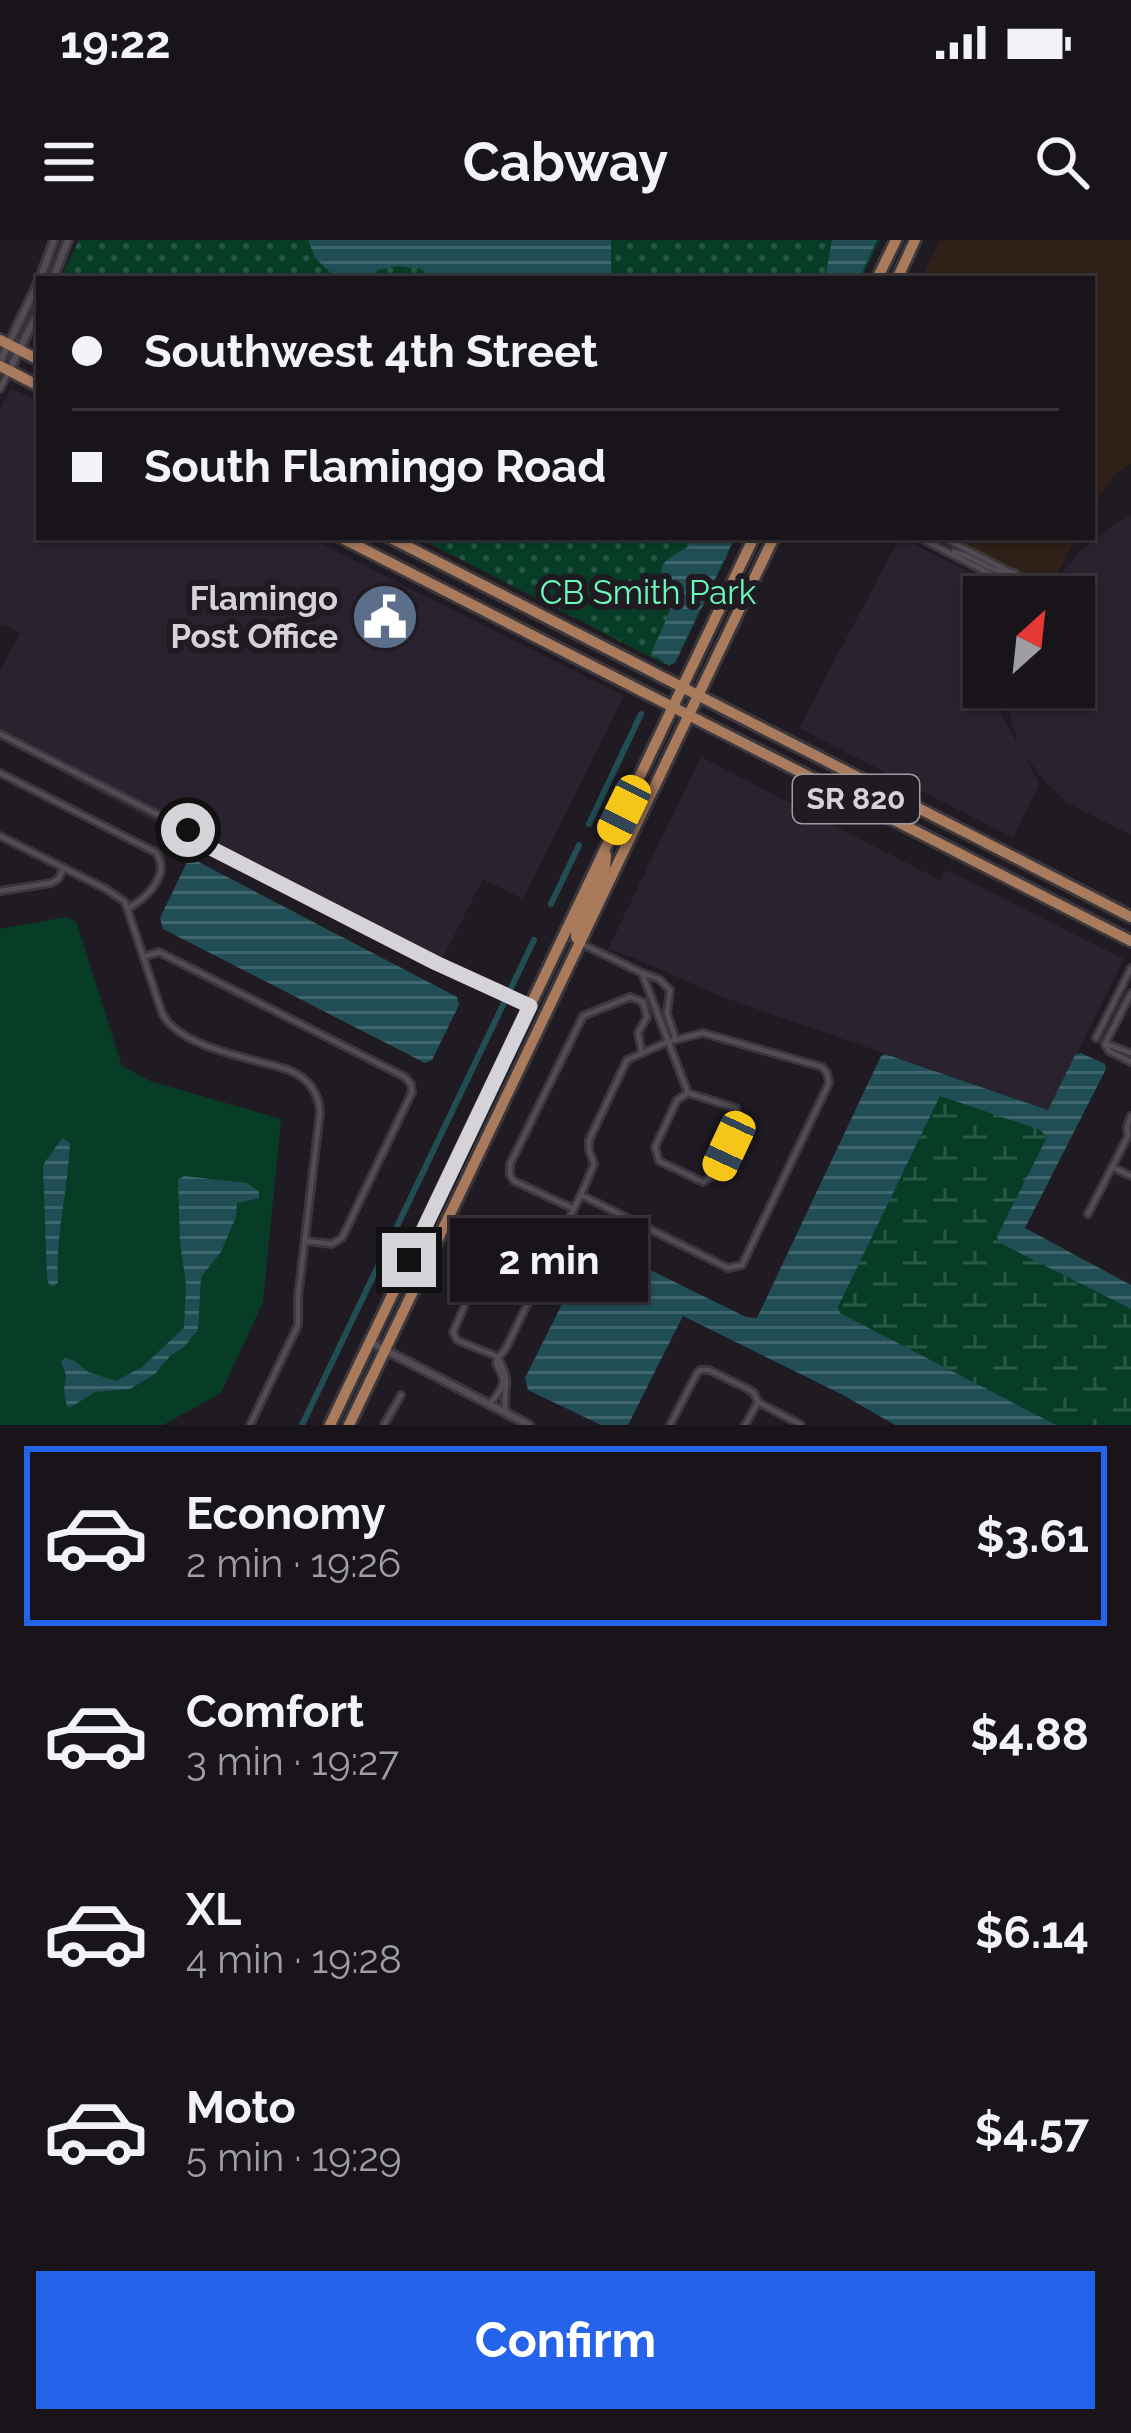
<!DOCTYPE html>
<html lang="en">
<head>
<meta charset="utf-8">
<style>
	body { margin:0; font-family:Raleway,sans-serif; background:#252127; color:#f1f3f6; height:100vh; display:flex; flex-direction:column; font-size:45px; white-space:nowrap }
	* { box-sizing:border-box; margin:0 }
	p { font-size:39px; color:#9f9ea2 }
	.icon { flex:none; width:66px; height:66px; fill:none; stroke:currentColor; stroke-width:2; stroke-linecap:round; stroke-linejoin:round }
	.map { position:relative; height:1185px; overflow:hidden }
	.details { display:flex; flex-direction:column; background:#18141a; flex:1 }
	.details>* { flex:none }
	.top-card { position:absolute; left:36px; top:36px; width:1059px; height:264px; border-radius:0px; box-shadow:0 3px 9px #0004,0 0 0 3px #363339; display:grid; align-content:center; height:264px; padding:0 36px; background:#18141a }
	.needle { width:78px; rotate:27deg }
	.fabs { position:absolute; left:963px; top:336px; display:grid; gap:24px }
	.fabs a { display:grid; place-items:center; width:132px; height:132px; border-radius:0px; background:#18141a; box-shadow:0 3px 9px #0004,0 0 0 3px #363339; font-size:60px }
	.end { position:absolute; width:54px; height:54px; margin:-27px; border:15px solid #d5d3d7; background:#111; box-shadow:0 0 0 6px #111 }
	.from { border-radius:50% }
	.bubble { position:absolute; height:84px; border-radius:0px; background:#18141a; box-shadow:0 3px 9px #0004,0 0 0 3px #363339; font-size:39px; font-weight:700; line-height:84px; text-align:center }
	.car { position:absolute; width:36px; height:72px; margin:-36px -18px; border-radius:15px; box-shadow:0 0 9px 3px #0007; background:linear-gradient(#f5c518 24%,#345 0 40%,#f5c518 0 76%,#345 0 86%,#f5c518 0) }
	.top-card b { display:flex; align-items:center; gap:42px; height:114px; font-size:45px }
	.top-card b+b { border-top:3px solid #363339 }
	.top-card i { width:30px; height:30px; background:#f1f3f6 }
	ul { padding:21px 0 0; list-style:none }
	li { display:flex; align-items:center; gap:36px; height:180px; margin:0 24px 18px; padding:0 12px; border:6px solid transparent; border-radius:0px }
	li div { flex:1 }
	li b { display:block; font-size:45px }
	li em { font-style:normal; font-weight:700 }
	li.current { border-color:#2563eb }
	li>.icon { width:108px; height:108px; stroke-width:1.5 }
	.action { display:flex; gap:24px; margin-top:auto; padding:24px 36px }
	.action a { flex:1; height:138px; border-radius:0px; background:#2563eb; color:#fff; font-size:48px; font-weight:700; line-height:138px; text-align:center }
	.status { display:flex; justify-content:space-between; align-items:center; height:84px; padding:0 60px; background:#18141a; direction:ltr }
	.status svg { height:33px; fill:currentColor }
	header { display:flex; justify-content:space-between; align-items:center; height:156px; padding:0 36px; background:#18141a; font-size:54px; font-weight:700 }
	.map>svg:first-child { display:block }
	.built { fill:#2a222f }
	.medical { fill:#312018 }
	.green { fill:#073d27 }
	.wetland { fill:url(#wetland-marsh) }
	.park { fill:url(#park-dots) }
	.water { fill:url(#water-rules) }
	.lines { fill:none; stroke-linecap:round; stroke-linejoin:round }
	.canal { stroke:#214d55; stroke-width:6 }
	.minor-casing { stroke:#3a373d; stroke-width:10 }
	.tertiary-casing { stroke:#3a373d; stroke-width:12 }
	.trunk-casing { stroke:#3a373d; stroke-width:16 }
	.minor { stroke:#524d55; stroke-width:4.5 }
	.tertiary { stroke:#524d55; stroke-width:6 }
	.trunk { stroke:#a97a5c; stroke-width:10 }
	.route { stroke:#d5d3d7; stroke-width:15 }
	.labels { text-anchor:middle; stroke-width:12; stroke-linejoin:round; paint-order:stroke }
	.shield { fill:#201b22; stroke:#9f9ca1; stroke-width:3 }
	.shield-label { font-size:30px; font-weight:bold; fill:#d5d3d7 }
	.park-label { font-size:33px; fill:#6bfab9; stroke:#201b22 }
	.poi-label { font-size:33px; font-weight:bold; fill:#d5d3d7; stroke:#201b22; text-anchor:end }
</style>
</head>
<body>
<div class="status"><b>19:22</b><svg viewBox="0 0 49 12"><path d="M0 12V9h3v3zM5 12V6h3v6zM10 12V3h3v9zM15 12V0h3v12zM26 1h20v11H26zM47 4h2v5h-2z"/></svg></div>
<header><svg class="icon" aria-label="menu" viewBox="0 0 24 24"><path d="M4 6h16M4 12h16M4 18h16"/></svg>Cabway<svg class="icon" aria-label="search" viewBox="0 0 24 24"><circle cx="10" cy="10" r="6"/><path d="M15 15l6 6"/></svg></header>
<div class="map">
<svg width="1131" height="1185" viewBox="0 0 1131 1185">
	<defs>
		<pattern id="wetland-marsh" width="20" height="14" patternUnits="userSpaceOnUse" patternTransform="scale(3)"><rect width="20" height="14" fill="#073d27"/><path d="M1 5h8M5 5V1M11 12h8M15 12V8" fill="none" stroke="#2a5846"/></pattern>
		<pattern id="park-dots" width="8" height="8" patternUnits="userSpaceOnUse" patternTransform="scale(3)"><rect width="8" height="8" fill="#073d27"/><path d="M2 2h.1M6 6h.1" fill="none" stroke="#2a5846" stroke-width="1.8" stroke-linecap="round"/></pattern>
		<pattern id="water-rules" width="6" height="5" patternUnits="userSpaceOnUse" patternTransform="scale(3)"><rect width="6" height="5" fill="#214d55"/><path d="M0 2.5h6" fill="none" stroke="#40666d"/></pattern>
	</defs>
	<rect width="100%" height="100%" fill="#201b22"/>
	<!-- built -->
	<g class="built">
		<path d="M11,148l28,14v135h269l316,159 -101,203 -40,-20 -47,92 -436,-231v-69l20,-38 -18,-9 -2,2v-216z"/>
		<path d="M1131,276v319l-65,-33 -21,-20 -20,-27 14,29 -26,54 -214,-110 101,-191 119,60h-35v90h13l-5,11 26,46 -8,-28 -1,-29h65v-90h-29l21,-30 20,-21 28,-22z"/>
		<path d="M701,517l239,123 7,-10 177,89 -76,151 -326,-113 -83,-37 -31,-11z"/>
	</g>
	<!-- medical -->
	<g class="medical">
		<path d="M940,0h191v223l-15,10 -24,32v-226h-171z"/>
		<path d="M952,297h124l-24,47 -5,1z"/>
	</g>
	<!-- green -->
	<path class="green" d="M66,677l10,4 46,145 28,15 131,38 -18,183 -42,91 -58,32h-163v-496z"/>
	<!-- wetland -->
	<path class="wetland" d="M940,856l100,34 7,7 -50,99 1,6 133,67v116h-75l-216,-112 -2,-6z"/>
	<!-- park -->
	<g class="park">
		<path d="M79,0h801l-19,39h-801z"/>
		<path d="M417,297h319l-61,127h-11z"/>
	</g>
	<!-- water -->
	<g class="water">
		<path d="M308,0h303v39h-176l-15,-10 -22,-3 -19,4 -11,9h-31l-22,-21z"/>
		<path d="M832,0h45l-18,39h-34z"/>
		<path d="M702,297h33l-60,125 -6,4 -17,-13c4,-14 22,-44 20,-57 -1,-11 -13,-18 -10,-29 5,-13 31,-20 40,-30z"/>
		<path d="M193,619l264,138 2,8 -27,55 -7,3 -262,-134 -3,-11 27,-56z"/>
		<path d="M1081,813l24,11 1,5 -81,159 106,57v24l-133,-67 -1,-6 50,-99 -7,-7 -100,-34 -102,211 2,6 216,112h-161l-52,-30 -160,-79 -55,109h-27l-73,-35 -3,-12 68,-136 153,75 11,1 124,-262 4,-2 163,56 27,-55z"/>
		<path d="M62,898l8,5c-2,46 -15,94 -12,139l-4,5 -5,-2 -2,-7 -4,-113z"/>
		<path d="M184,936l63,7 12,9v6l-22,5 -1,14 -15,35 -20,25 -3,53 -14,17 -14,9 -15,18 -25,15 -35,3 -24,15h-4l-3,-17 2,-15 -5,-13 4,-4 10,3 13,11 28,9 26,-14 42,-39 2,-43 -6,-43 -2,-62z"/>
	</g>
	<g class="lines">
		<!-- canal -->
		<g class="canal">
			<path d="M589,584l52,-110"/>
			<path d="M551,664l28,-59"/>
			<path d="M302,1185l232,-485"/>
		</g>
		<defs>
			<g id="minor">
				<path d="M0,149l8,-16"/>
				<path d="M918,297l117,60"/>
				<path d="M942,297l112,57"/>
				<path d="M954,312c21,3 39,24 61,21"/>
				<path d="M0,494l188,96 11,12 237,121 94,44"/>
				<path d="M0,533l155,79c17,20 -7,45 -26,56"/>
				<path d="M0,596l106,53 19,13 37,111c17,35 91,45 127,57 19,9 29,20 31,42l-22,185v28l-48,100"/>
				<path d="M0,651l51,-8 7,-4 6,-11"/>
				<path d="M580,703l62,30 17,6 11,11 -3,23 9,27"/>
				<path d="M143,717l16,-5 246,125 6,7 1,8 -70,146 -10,6 -27,-3"/>
				<path d="M642,733l46,120 -11,7 -22,47 4,14 44,21 12,-7 23,-57 -2,-10 -48,-15"/>
				<path d="M1096,798l35,-70"/>
				<path d="M1105,804l26,-51"/>
				<path d="M1105,804l4,7 22,11"/>
				<path d="M1109,805l22,8"/>
				<path d="M1112,927l19,9"/>
				<path d="M574,969l-60,-28 -4,-6v-11l73,-148 47,-19 13,5 4,15 -9,16 4,20"/>
				<path d="M1088,974l40,-78 -1,-10 4,-10"/>
				<path d="M498,1117l-41,-17 -4,-8 35,-79 6,-7 10,-1 39,20"/>
				<path d="M498,1117c16,31 3,28 8,56"/>
				<path d="M489,1165c4,-6 13,-14 14,-23 0,-16 -16,-15 2,-32l79,-162 10,-24 -5,-14v-10l38,-80 40,-18 36,-9 119,34 5,6 2,10 -87,182 -14,3 -147,-73"/>
				<path d="M384,1185l17,-30"/>
				<path d="M670,1185l26,-50 4,-5h9l39,19 6,4 4,9 43,23"/>
				<path d="M745,1185l13,-23"/>
			</g>
			<g id="tertiary">
				<path d="M40,39l14,-39"/>
				<path d="M53,39l15,-39"/>
				<path d="M0,122l39,-81"/>
				<path d="M9,131l30,-61"/>
				<path d="M370,1102l159,83"/>
			</g>
			<g id="trunk">
				<path d="M877,39l19,-39"/>
				<path d="M897,39l18,-39"/>
				<path d="M0,100l39,20"/>
				<path d="M0,126l39,20"/>
				<path d="M340,297l791,404"/>
				<path d="M389,297l742,380"/>
				<path d="M580,703l-4,-6v-9l29,-60 1,-13"/>
				<path d="M330,1185l424,-888"/>
				<path d="M349,1185l425,-888"/>
			</g>
		</defs>
		<!-- minor casing -->
		<use href="#minor" class="minor-casing"/>
		<!-- tertiary casing -->
		<use href="#tertiary" class="tertiary-casing"/>
		<!-- trunk casing -->
		<use href="#trunk" class="trunk-casing"/>
		<!-- minor -->
		<use href="#minor" class="minor"/>
		<!-- tertiary -->
		<use href="#tertiary" class="tertiary"/>
		<!-- trunk -->
		<use href="#trunk" class="trunk"/>
	</g>
	<g class="lines">
		<!-- route -->
		<path class="route" d="M188,590l11,12 237,121 94,43 -121,254"/>
	</g>
	<!-- icons -->
	<defs>
		<symbol id="civic-disc" viewBox="-11 -11 22 22"><circle r="9.5" fill="#5c6f8a" stroke="#201b22"/><path d="M-.6-6.5H3V-4.5H.6V-3L4-1V1h2V6H-6V1h2V-1L-.6-3ZM-1.2 2.5V6h2.4V2.5Z" fill="#fff"/></symbol>
	</defs>
	<g fill-rule="evenodd">
		<use href="#civic-disc" x="347" y="339" width="76" height="76"/>
	</g>
	<g class="labels">
		<!-- shield labels -->
		<rect class="shield" x="793" y="535" width="126" height="48" rx="9"/>
		<g class="shield-label">
			<text x="856" y="569">SR 820</text>
		</g>
		<!-- park labels -->
		<g class="park-label">
			<text x="648" y="364">CB Smith Park</text>
		</g>
		<!-- poi labels -->
		<g class="poi-label">
			<text x="338" y="370">Flamingo<tspan x="338" dy="38">Post Office</tspan></text>
		</g>
	</g>
</svg>
<div class="fabs">
<a><svg class="needle" viewBox="-14 -14 28 28"><path d="M0-13l5 13h-10z" fill="#e53935"/><path d="M0 13l5-13h-10z" fill="#9f9ea2"/></svg></a>
</div>
<i class="end from" style="left:188px;top:590px"></i>
<i class="end" style="left:409px;top:1020px"></i>
<div class="bubble" style="left:450px;top:978px;width:198px">2 min</div>
<i class="car" style="left:624px;top:570px;rotate:206deg"></i>
<i class="car" style="left:729px;top:906px;rotate:205deg"></i>
<div class="top-card">
<b><i class="from"></i>Southwest 4th Street</b>
<b><i></i>South Flamingo Road</b>
</div>
</div>
<section class="details">
<ul>
<li class="current"><svg class="icon" aria-label="car" viewBox="0 0 24 24"><path d="M5 17H2v-5l4-1 3-4h7l3 4 3 1v5h-3M9 17h6M6 11h13"/><circle cx="7" cy="17" r="2"/><circle cx="17" cy="17" r="2"/></svg><div><b>Economy</b><p>2 min · 19:26</p></div><em>$3.61</em></li>
<li><svg class="icon" aria-label="car" viewBox="0 0 24 24"><path d="M5 17H2v-5l4-1 3-4h7l3 4 3 1v5h-3M9 17h6M6 11h13"/><circle cx="7" cy="17" r="2"/><circle cx="17" cy="17" r="2"/></svg><div><b>Comfort</b><p>3 min · 19:27</p></div><em>$4.88</em></li>
<li><svg class="icon" aria-label="car" viewBox="0 0 24 24"><path d="M5 17H2v-5l4-1 3-4h7l3 4 3 1v5h-3M9 17h6M6 11h13"/><circle cx="7" cy="17" r="2"/><circle cx="17" cy="17" r="2"/></svg><div><b>XL</b><p>4 min · 19:28</p></div><em>$6.14</em></li>
<li><svg class="icon" aria-label="car" viewBox="0 0 24 24"><path d="M5 17H2v-5l4-1 3-4h7l3 4 3 1v5h-3M9 17h6M6 11h13"/><circle cx="7" cy="17" r="2"/><circle cx="17" cy="17" r="2"/></svg><div><b>Moto</b><p>5 min · 19:29</p></div><em>$4.57</em></li>
</ul>
<div class="action"><a>Confirm</a></div>
</section>
</body>
</html>
